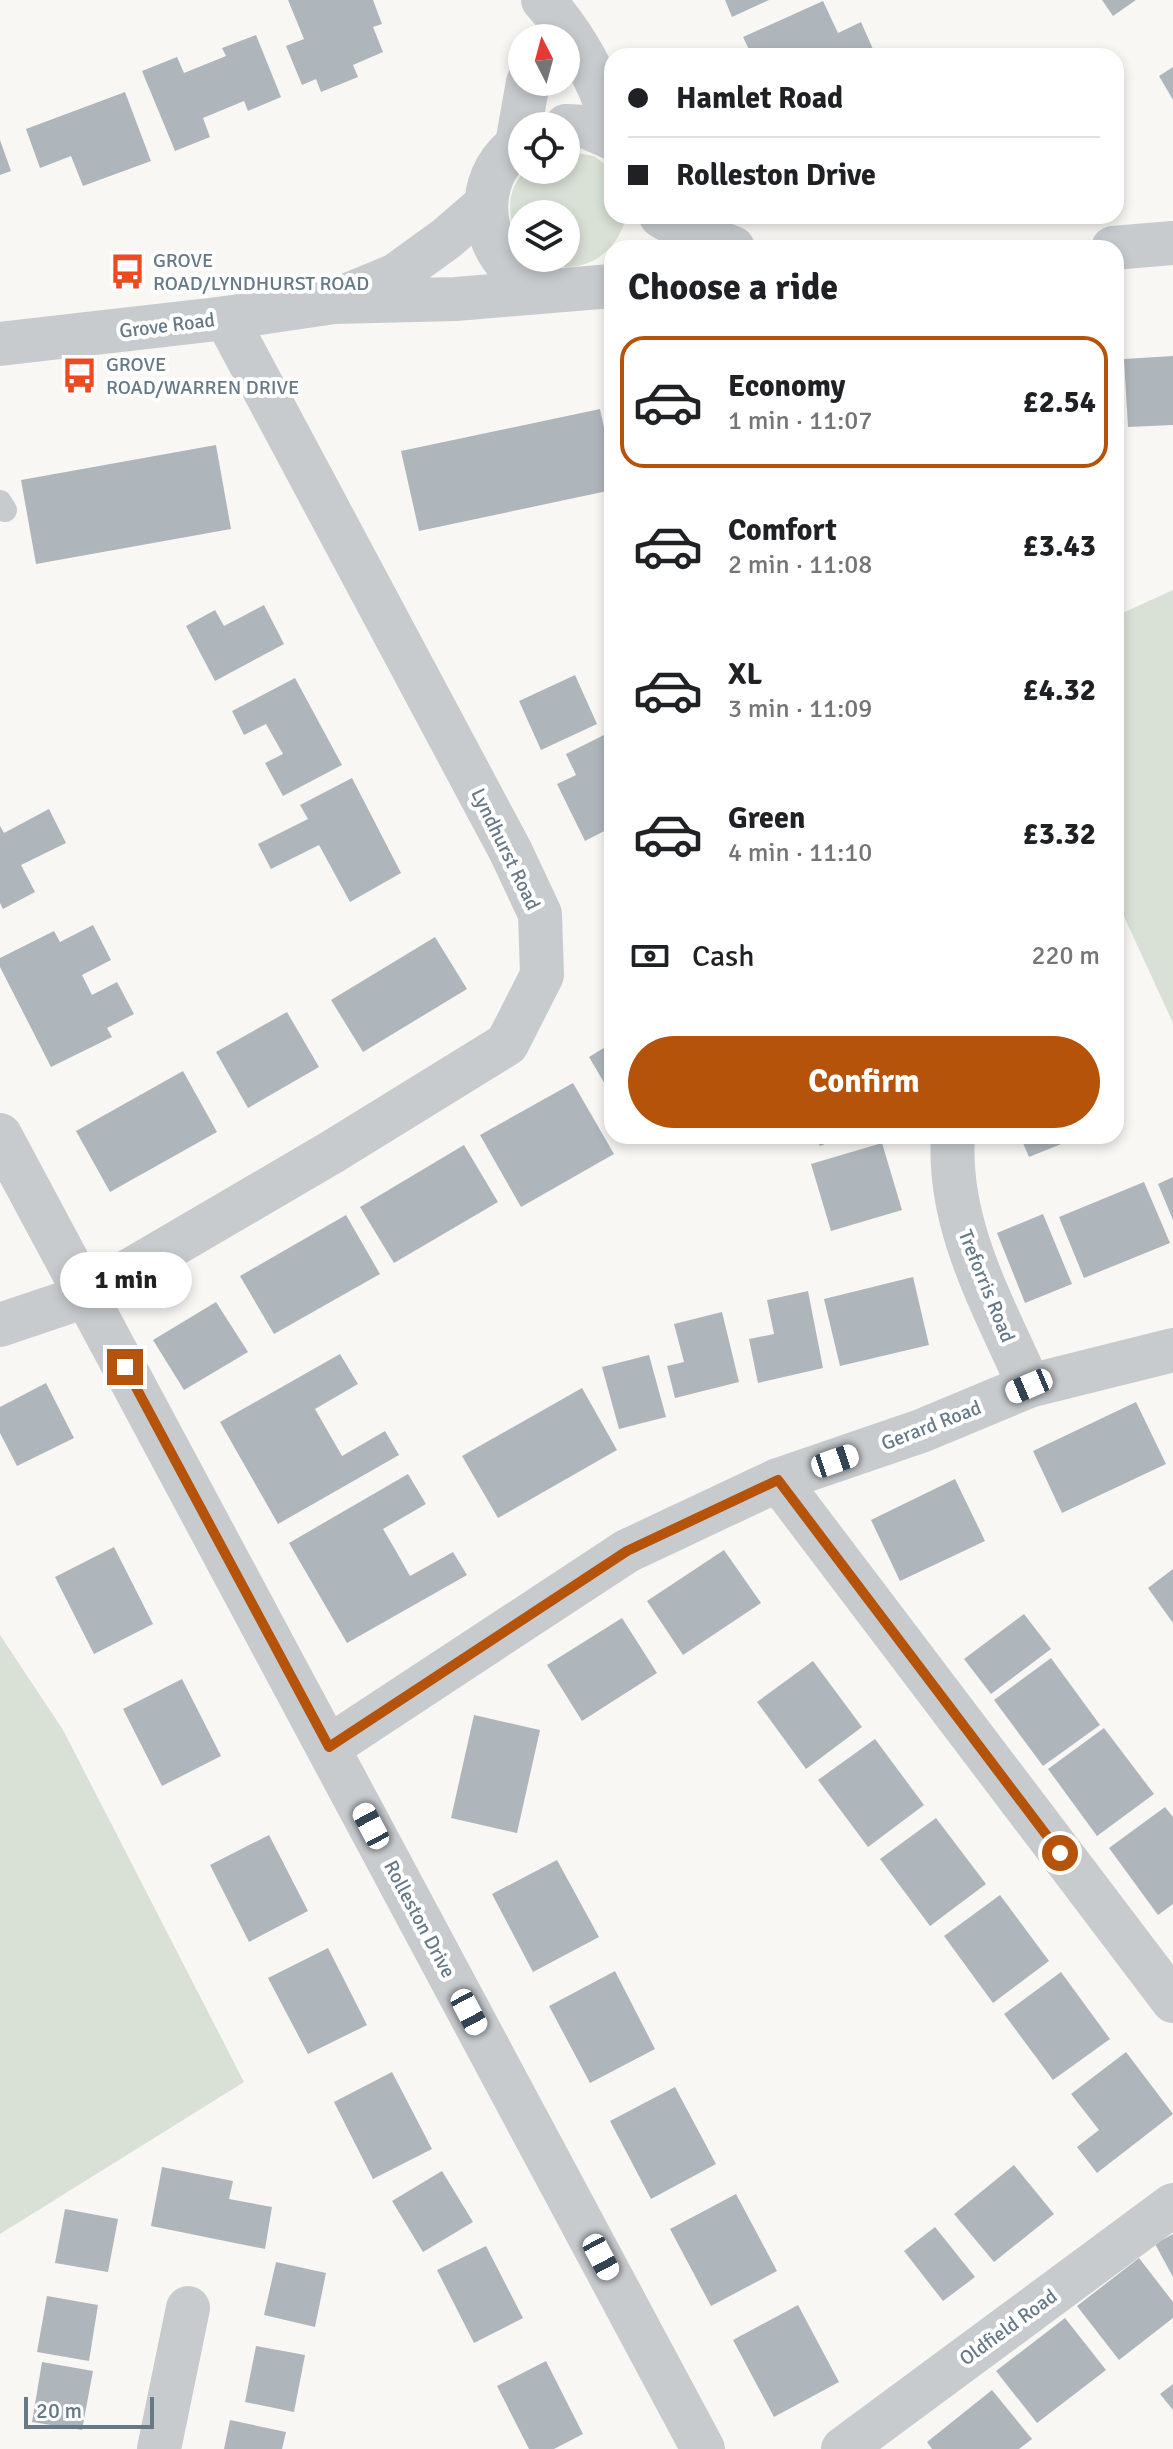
<!DOCTYPE html>
<html lang="en">
<head>
<meta charset="utf-8">
<style>
	body { margin:0; font-family:Signika,sans-serif; background:#f6f6f6; color:#202124; height:100vh; display:flex; flex-direction:column; font-size:30px; white-space:nowrap }
	* { box-sizing:border-box; margin:0 }
	p { font-size:26px; color:#757577 }
	.icon { flex:none; width:44px; height:44px; fill:none; stroke:currentColor; stroke-width:2; stroke-linecap:round; stroke-linejoin:round }
	.map { position:relative; flex:1; overflow:hidden }
	.sheet { position:absolute; left:604px; top:240px; width:520px; height:904px; display:flex; flex-direction:column; background:#fff; border-radius:24px; box-shadow:0 4px 12px #0003 }
	.sheet>* { flex:none }
	.top-card { position:absolute; left:604px; top:48px; width:520px; height:176px; border-radius:24px; box-shadow:0 4px 12px #0003; display:grid; align-content:center; height:176px; padding:0 24px; background:#fff }
	.needle { width:52px; rotate:354deg }
	.buttons { position:absolute; left:508px; top:24px; display:grid; gap:16px }
	.buttons a { display:grid; place-items:center; width:72px; height:72px; border-radius:50%; background:#fff; box-shadow:0 4px 12px #0003; font-size:40px }
	.scale { position:absolute; left:24px; bottom:20px; width:130px; box-sizing:border-box; padding-left:8px; border:4px solid #657987; border-top:0; font-size:22px; line-height:28px; white-space:nowrap; color:#657987; -webkit-text-stroke:6px #fff; paint-order:stroke }
	.end { position:absolute; width:36px; height:36px; margin:-18px; border:10px solid #b45309; background:#fff; box-shadow:0 0 0 4px #fff }
	.from { border-radius:50% }
	.bubble { position:absolute; height:56px; border-radius:28px; background:#fff; box-shadow:0 4px 12px #0003; font-size:26px; font-weight:800; line-height:56px; text-align:center }
	.car { position:absolute; width:24px; height:48px; margin:-24px -12px; border-radius:10px; box-shadow:0 0 6px 2px #0007; background:linear-gradient(#fff 24%,#345 0 40%,#fff 0 76%,#345 0 86%,#fff 0) }
	.top-card b { display:flex; align-items:center; gap:28px; height:76px; font-size:30px }
	.top-card b+b { border-top:2px solid #e0e0e0 }
	.top-card i { width:20px; height:20px; background:#202124 }
	ul { padding:0; list-style:none }
	li { display:flex; align-items:center; gap:24px; height:132px; margin:0 16px 12px; padding:0 8px; border:4px solid transparent; border-radius:24px }
	li div { flex:1 }
	li b { display:block; font-size:30px }
	li em { font-style:normal; font-weight:800 }
	li.on { border-color:#b45309 }
	li>.icon { width:72px; height:72px; stroke-width:1.5 }
	h2 { padding:0 24px; font-size:36px; line-height:96px }
	.pay { display:flex; align-items:center; gap:20px; height:88px; padding:0 24px; font-size:30px }
	.pay p { margin-inline-start:auto }
	.button { display:flex; gap:16px; margin-top:auto; padding:16px 24px }
	.button a { flex:1; height:92px; border-radius:48px; background:#b45309; color:#fff; font-size:32px; font-weight:800; line-height:92px; text-align:center }
	.map>svg:first-child { display:block }
	.green { fill:#d9e0d5 }
	.building { fill:#aeb6bc }
	.lines { fill:none; stroke-linecap:round; stroke-linejoin:round }
	.service { stroke:#c7cbce; stroke-width:24 }
	.minor { stroke:#c7cbce; stroke-width:44 }
	.tertiary { stroke:#c7cbce; stroke-width:44 }
	.route { stroke:#b45309; stroke-width:10 }
	.labels { text-anchor:middle; stroke-width:8; stroke-linejoin:round; paint-order:stroke }
	.poi-label { font-size:20px; fill:#657987; stroke:#fff; text-anchor:start }
	.street-label { font-size:20px; fill:#657987; stroke:#fff }
</style>
</head>
<body>
<div class="map">
<svg width="1173" height="2449" viewBox="0 0 1173 2449">
	<rect width="100%" height="100%" fill="#f8f7f4"/>
	<!-- green -->
	<g class="green">
		<path d="M566,151l28,5 16,12 2,48h14c-8,41 -52,65 -89,42h29v-44h-44v30c-15,-22 -18,-54 4,-74h40z"/>
		<path d="M1173,590v433l-57,-124v-283z"/>
		<path d="M0,1635l63,95 181,352 -244,152z"/>
	</g>
	<!-- building -->
	<g class="building">
		<path d="M288,0h85l9,24 -9,3 10,25 -30,13 5,12 -37,15 -5,-13 -14,6 -16,-39 18,-7z"/>
		<path d="M725,0h44l-37,17z"/>
		<path d="M1102,0h34l-23,16z"/>
		<path d="M823,1l15,32 23,-11 15,34h-124l-9,-19z"/>
		<path d="M256,35l25,62 -33,14 -4,-10 -41,17 7,19 -35,14 -33,-80 35,-14 7,16 42,-17 -4,-8z"/>
		<path d="M1173,67v33l-14,-24z"/>
		<path d="M125,92l26,69 -68,25 -12,-30 -31,12 -14,-39z"/>
		<path d="M0,140l11,31 -11,4z"/>
		<path d="M1173,356v69l-45,2 -4,-68z"/>
		<path d="M600,409l12,55v26l-193,41 -18,-80z"/>
		<path d="M216,445l15,84 -195,35 -15,-84z"/>
		<path d="M264,605l20,39 -69,37 -29,-55 29,-16 9,16z"/>
		<path d="M575,675l22,49 -56,26 -22,-49z"/>
		<path d="M295,678l47,87 -59,31 -18,-33 18,-9 -17,-30 -22,11 -12,-24z"/>
		<path d="M612,731v96l-27,14 -28,-57 19,-9 -10,-21z"/>
		<path d="M352,778l49,95 -51,29 -31,-57 -48,24 -13,-25 50,-25 -8,-14z"/>
		<path d="M49,809l17,34 -45,22 14,27 -32,17 -3,-6v-77l4,7z"/>
		<path d="M93,925l18,35 -29,15 10,20 25,-13 17,32 -27,14 5,9 -61,30 -51,-100v-9l54,-27 6,11z"/>
		<path d="M435,937l32,52 -104,63 -32,-52z"/>
		<path d="M287,1012l32,55 -71,41 -32,-56z"/>
		<path d="M612,1043v53l-23,-39z"/>
		<path d="M183,1071l34,61 -107,60 -34,-61z"/>
		<path d="M573,1083l41,71 -93,53 -41,-72z"/>
		<path d="M816,1136h27l-23,10z"/>
		<path d="M1020,1136h61l-52,21z"/>
		<path d="M882,1143l20,67 -71,21 -20,-67z"/>
		<path d="M464,1145l34,57 -104,61 -34,-56z"/>
		<path d="M1173,1177v43l-15,-36z"/>
		<path d="M1144,1182l26,61 -86,35 -25,-61z"/>
		<path d="M1043,1214l29,70 -47,19 -28,-70z"/>
		<path d="M346,1215l34,59 -106,60 -34,-58z"/>
		<path d="M913,1277l16,68 -89,21 -16,-67z"/>
		<path d="M808,1291l15,77 -65,15 -9,-44 25,-5 -7,-34z"/>
		<path d="M216,1302l32,50 -64,38 -31,-50z"/>
		<path d="M722,1312l17,70 -64,16 -8,-32 17,-4 -10,-38z"/>
		<path d="M340,1354l18,30 -43,25 27,47 43,-25 14,24 -121,69 -58,-102z"/>
		<path d="M649,1355l17,62 -47,12 -17,-62z"/>
		<path d="M46,1383l28,55 -57,28 -17,-33v-26z"/>
		<path d="M582,1388l35,62 -119,68 -36,-62z"/>
		<path d="M1136,1402l30,62 -104,49 -29,-62z"/>
		<path d="M408,1474l18,30 -43,25 13,22 14,25 43,-24 14,23 -120,68 -58,-100z"/>
		<path d="M955,1479l30,62 -85,40 -29,-61z"/>
		<path d="M114,1547l39,77 -59,30 -39,-77z"/>
		<path d="M724,1550l37,53 -78,52 -36,-54z"/>
		<path d="M1173,1569v54l-25,-35z"/>
		<path d="M1024,1614l27,35 -60,45 -27,-35z"/>
		<path d="M622,1618l35,55 -75,48 -35,-56z"/>
		<path d="M1051,1658l49,67 -57,41 -49,-66z"/>
		<path d="M813,1661l49,66 -56,42 -49,-67z"/>
		<path d="M182,1679l39,77 -59,30 -39,-77z"/>
		<path d="M474,1715l66,15 -23,103 -66,-15z"/>
		<path d="M1104,1728l50,66 -57,42 -49,-67z"/>
		<path d="M875,1739l49,66 -56,42 -50,-67z"/>
		<path d="M1165,1807l8,10v87l-15,11 -49,-67z"/>
		<path d="M936,1818l50,66 -56,42 -50,-67z"/>
		<path d="M269,1835l39,76 -59,31 -39,-77z"/>
		<path d="M557,1860l42,77 -66,35 -41,-78z"/>
		<path d="M1000,1895l49,66 -56,42 -49,-67z"/>
		<path d="M328,1948l39,77 -59,29 -40,-76z"/>
		<path d="M615,1971l40,78 -65,34 -41,-77z"/>
		<path d="M1061,1972l49,67 -57,41 -49,-66z"/>
		<path d="M1126,2052l47,62 -76,59 -20,-26 22,-17 -28,-36z"/>
		<path d="M392,2072l40,77 -59,30 -39,-77z"/>
		<path d="M675,2087l41,77 -65,35 -41,-78z"/>
		<path d="M1014,2165l40,49 -60,48 -40,-48z"/>
		<path d="M162,2167l71,14 -4,18 43,8 -7,42 -114,-23z"/>
		<path d="M442,2171l31,51 -50,30 -31,-51z"/>
		<path d="M736,2194l41,77 -66,35 -41,-77z"/>
		<path d="M65,2209l53,10 -10,53 -53,-9z"/>
		<path d="M935,2227l40,50 -32,24 -39,-50z"/>
		<path d="M1173,2234v43l-18,-33z"/>
		<path d="M486,2246l37,72 -49,25 -37,-73z"/>
		<path d="M1139,2258l34,44v16l-54,42 -42,-54z"/>
		<path d="M276,2262l50,11 -11,54 -51,-12z"/>
		<path d="M47,2296l51,9 -9,56 -52,-9z"/>
		<path d="M798,2305l41,77 -65,35 -41,-77z"/>
		<path d="M1065,2318l41,52 -69,53 -41,-52z"/>
		<path d="M256,2346l49,9 -11,57 -49,-10z"/>
		<path d="M546,2361l37,73 -29,15h-25l-32,-63z"/>
		<path d="M42,2362l51,9 -11,59 -50,-8z"/>
		<path d="M1173,2384v26l-13,-16z"/>
		<path d="M992,2390l40,49 -13,10h-87l-5,-7z"/>
		<path d="M230,2420l56,12 -4,17h-58z"/>
	</g>
	<g class="lines">
		<!-- service -->
		<path class="service" d="M0,502l5,8"/>
		<!-- minor -->
		<g class="minor">
			<path d="M0,1135l703,1314"/>
			<path d="M953,1136c-6,90 41,170 76,250"/>
			<path d="M0,1325l86,-29 246,-144 175,-108 35,-69 -2,-61 -29,-62 -285,-534"/>
			<path d="M778,1480l395,521"/>
			<path d="M329,1747l298,-196 151,-71 143,-49 108,-45 144,-36"/>
			<path d="M159,2449l29,-141"/>
			<path d="M843,2449l330,-244"/>
		</g>
		<!-- tertiary -->
		<g class="tertiary">
			<path d="M543,0c31,34 56,79 69,123"/>
			<path d="M566,126l21,1 25,11"/>
			<path d="M522,142c-44,28 -47,89 -11,126 10,10 24,16 37,22"/>
			<path d="M517,144l11,-62"/>
			<path d="M661,216l17,10 55,22"/>
			<path d="M1113,248l60,-5"/>
			<path d="M350,294l46,-19 51,-37 38,-33"/>
			<path d="M0,344l226,-26 108,-16 122,-3 156,-13"/>
		</g>
	</g>
	<g class="lines">
		<!-- route -->
		<path class="route" d="M125,1367l204,380 298,-196 151,-71 282,373"/>
	</g>
	<!-- icons -->
	<defs>
		<symbol id="bus-bare" viewBox="-9 -9 18 18"><path d="M-5-6H5V4H4V6H2V4H-2V6H-4V4H-5ZM-3.5-4V0h7V-4ZM-3.5 1.2v1.5H-2V1.2ZM2 1.2v1.5H3.5V1.2Z" fill="#ec4a1f" stroke="#fff" stroke-width="2.5" paint-order="stroke"/></symbol>
	</defs>
	<g fill-rule="evenodd">
		<use href="#bus-bare" x="102" y="246" width="51" height="51"/>
		<use href="#bus-bare" x="54" y="350" width="51" height="51"/>
	</g>
	<g class="labels">
		<!-- poi labels -->
		<g class="poi-label">
			<text x="153" y="267">GROVE<tspan x="153" dy="23">ROAD/LYNDHURST ROAD</tspan></text>
			<text x="106" y="371">GROVE<tspan x="106" dy="23">ROAD/WARREN DRIVE</tspan></text>
		</g>
		<!-- street labels -->
		<g class="street-label">
			<text transform="translate(167 325) rotate(-7)" y="7">Grove Road</text>
			<text transform="translate(506 849) rotate(64)" y="7">Lyndhurst Road</text>
			<text transform="translate(987 1286) rotate(68)" y="7">Treforris Road</text>
			<text transform="translate(931 1425) rotate(-21)" y="7">Gerard Road</text>
			<text transform="translate(420 1919) rotate(62)" y="7">Rolleston Drive</text>
			<text transform="translate(1008 2327) rotate(-36)" y="7">Oldfield Road</text>
		</g>
	</g>
</svg>
<div class="buttons">
<a><svg class="needle" viewBox="-14 -14 28 28"><path d="M0-13l5 13h-10z" fill="#e53935"/><path d="M0 13l5-13h-10z" fill="#757577"/></svg></a>
<a><svg class="icon" aria-label="locate" viewBox="0 0 24 24"><circle cx="12" cy="12" r="6"/><path d="M12 2v4M12 18v4M2 12h4M18 12h4"/></svg></a>
<a><svg class="icon" aria-label="layers" viewBox="0 0 24 24"><path d="M12 4l9 5-9 5-9-5zM3 14l9 5 9-5"/></svg></a>
</div>
<div class="scale">20 m</div>
<i class="end from" style="left:1060px;top:1853px"></i>
<i class="end" style="left:125px;top:1367px"></i>
<div class="bubble" style="left:60px;top:1252px;width:132px">1 min</div>
<i class="car" style="left:1029px;top:1386px;rotate:247deg"></i>
<i class="car" style="left:835px;top:1461px;rotate:71deg"></i>
<i class="car" style="left:371px;top:1826px;rotate:332deg"></i>
<i class="car" style="left:469px;top:2012px;rotate:152deg"></i>
<i class="car" style="left:601px;top:2257px;rotate:152deg"></i>
<div class="top-card">
<b><i class="from"></i>Hamlet Road</b>
<b><i></i>Rolleston Drive</b>
</div>
<section class="sheet">
<h2>Choose a ride</h2>
<ul>
<li class="on"><svg class="icon" aria-label="car" viewBox="0 0 24 24"><path d="M5 17H2v-5l4-1 3-4h7l3 4 3 1v5h-3M9 17h6M6 11h13"/><circle cx="7" cy="17" r="2"/><circle cx="17" cy="17" r="2"/></svg><div><b>Economy</b><p>1 min · 11:07</p></div><em>£2.54</em></li>
<li><svg class="icon" aria-label="car" viewBox="0 0 24 24"><path d="M5 17H2v-5l4-1 3-4h7l3 4 3 1v5h-3M9 17h6M6 11h13"/><circle cx="7" cy="17" r="2"/><circle cx="17" cy="17" r="2"/></svg><div><b>Comfort</b><p>2 min · 11:08</p></div><em>£3.43</em></li>
<li><svg class="icon" aria-label="car" viewBox="0 0 24 24"><path d="M5 17H2v-5l4-1 3-4h7l3 4 3 1v5h-3M9 17h6M6 11h13"/><circle cx="7" cy="17" r="2"/><circle cx="17" cy="17" r="2"/></svg><div><b>XL</b><p>3 min · 11:09</p></div><em>£4.32</em></li>
<li><svg class="icon" aria-label="car" viewBox="0 0 24 24"><path d="M5 17H2v-5l4-1 3-4h7l3 4 3 1v5h-3M9 17h6M6 11h13"/><circle cx="7" cy="17" r="2"/><circle cx="17" cy="17" r="2"/></svg><div><b>Green</b><p>4 min · 11:10</p></div><em>£3.32</em></li>
</ul>
<div class="pay"><svg class="icon" aria-label="cash" viewBox="0 0 24 24"><path d="M3 7h18v10H3z"/><circle cx="12" cy="12" r="2"/></svg>Cash<p>220 m</p></div>
<div class="button"><a>Confirm</a></div>
</section>
</div>
</body>
</html>
